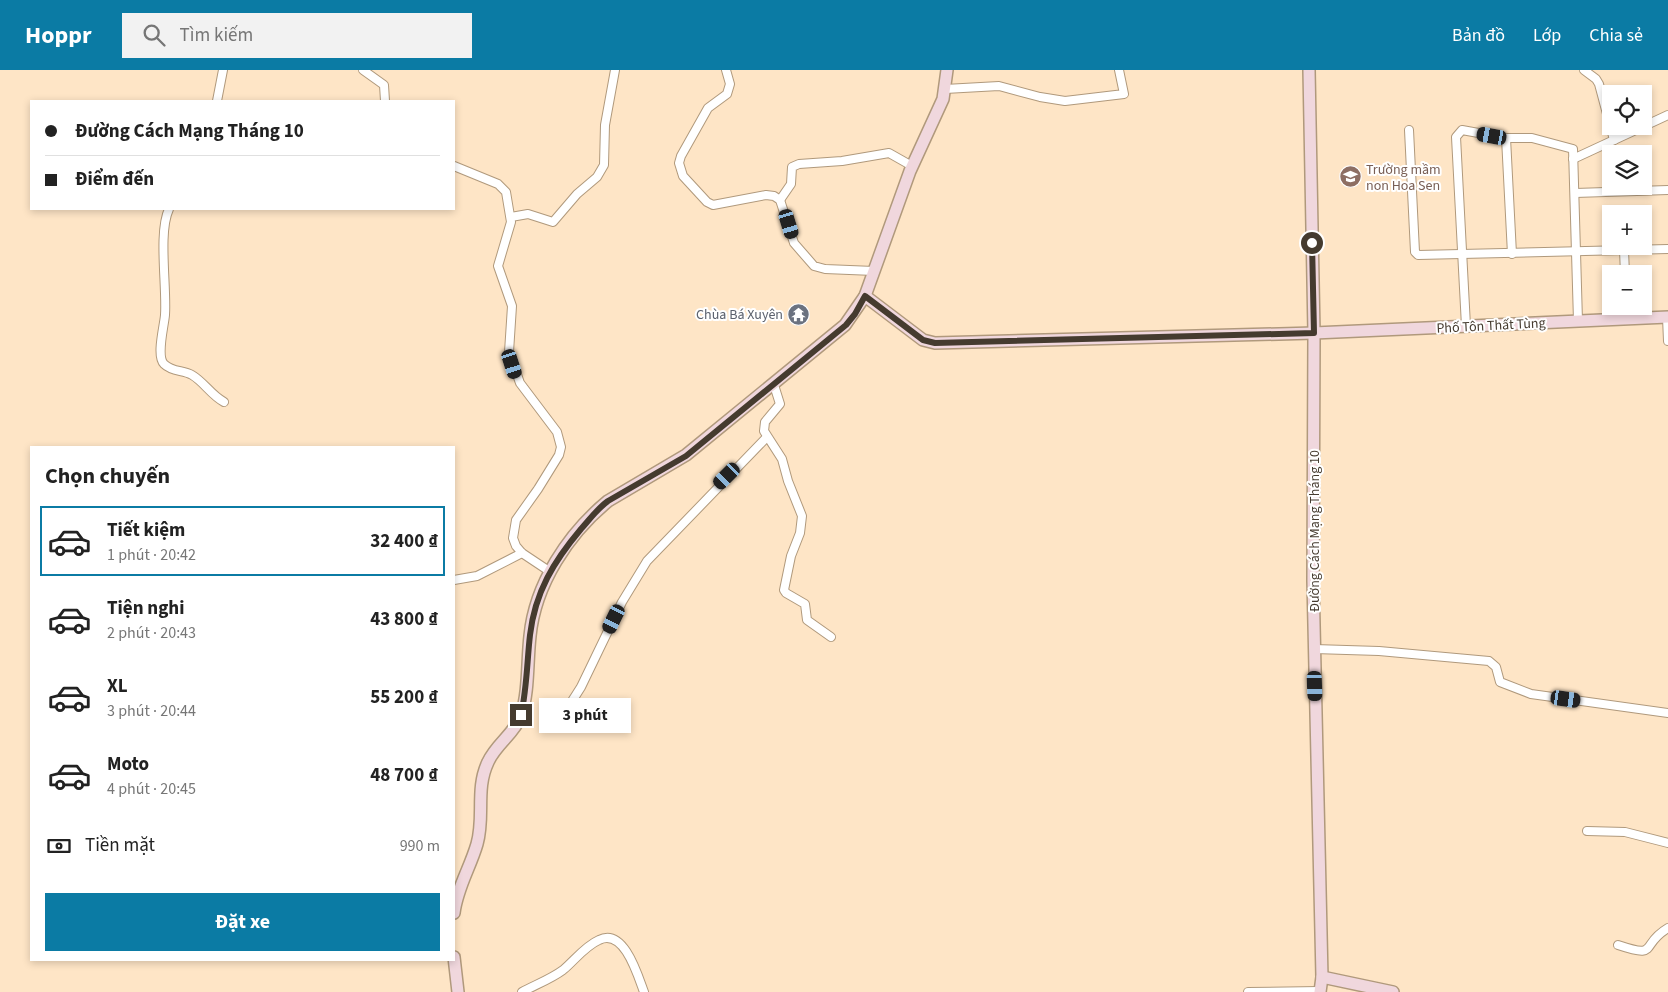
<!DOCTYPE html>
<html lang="vi">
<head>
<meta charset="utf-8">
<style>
	body { margin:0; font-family:"Source Sans 3",sans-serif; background:#f2f2f2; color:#222; height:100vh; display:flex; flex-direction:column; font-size:19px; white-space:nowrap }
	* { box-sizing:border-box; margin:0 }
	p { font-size:16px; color:#767676 }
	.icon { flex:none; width:28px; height:28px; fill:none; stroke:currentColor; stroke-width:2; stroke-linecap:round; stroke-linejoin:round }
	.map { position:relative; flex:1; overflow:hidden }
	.sheet { position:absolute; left:30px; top:376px; width:425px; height:515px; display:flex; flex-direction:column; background:#fff; border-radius:0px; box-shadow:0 2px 8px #0003 }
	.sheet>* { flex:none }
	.guide { position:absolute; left:30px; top:30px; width:425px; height:110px; border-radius:0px; box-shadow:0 2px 8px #0003; display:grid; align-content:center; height:110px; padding:0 15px; background:#fff }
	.fabs { position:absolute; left:1602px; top:15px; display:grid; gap:10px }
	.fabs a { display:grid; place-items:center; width:50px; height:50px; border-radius:0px; background:#fff; box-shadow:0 2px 8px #0003; font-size:25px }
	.end { position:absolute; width:22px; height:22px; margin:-11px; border:6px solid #453b2f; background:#fff; box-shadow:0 0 0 2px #fff }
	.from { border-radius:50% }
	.bubble { position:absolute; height:35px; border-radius:0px; background:#fff; box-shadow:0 2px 8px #0003; font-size:16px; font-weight:700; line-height:35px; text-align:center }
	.car { position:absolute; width:15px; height:30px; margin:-15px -8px; border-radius:6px; box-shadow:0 0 4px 1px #0007; background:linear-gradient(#222 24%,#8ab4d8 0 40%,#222 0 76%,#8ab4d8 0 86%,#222 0) }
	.guide b { display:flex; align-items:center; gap:18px; height:48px; font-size:19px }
	.guide b+b { border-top:1px solid #e0e0e0 }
	.guide i { width:12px; height:12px; background:#222 }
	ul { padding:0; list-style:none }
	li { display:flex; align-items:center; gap:15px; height:70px; margin:0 10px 8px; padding:0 5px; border:2px solid transparent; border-radius:0px }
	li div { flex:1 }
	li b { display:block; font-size:19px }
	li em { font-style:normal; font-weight:700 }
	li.active { border-color:#0b7ba4 }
	li>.icon { width:45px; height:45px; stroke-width:1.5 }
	h2 { padding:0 15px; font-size:22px; line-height:60px }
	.pay { display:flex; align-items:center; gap:12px; height:55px; padding:0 15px; font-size:19px }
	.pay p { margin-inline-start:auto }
	.action { display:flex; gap:10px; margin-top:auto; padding:10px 15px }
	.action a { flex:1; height:58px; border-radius:0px; background:#0b7ba4; color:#fff; font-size:20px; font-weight:700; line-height:58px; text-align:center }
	header { display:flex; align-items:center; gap:30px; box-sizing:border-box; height:70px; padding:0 25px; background:#0b7ba4; color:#fff }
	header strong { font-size:24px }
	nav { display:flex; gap:28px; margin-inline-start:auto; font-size:18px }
	.search { width:350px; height:45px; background:#f2f2f2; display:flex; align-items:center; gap:12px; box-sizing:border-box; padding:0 18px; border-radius:0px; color:#767676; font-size:19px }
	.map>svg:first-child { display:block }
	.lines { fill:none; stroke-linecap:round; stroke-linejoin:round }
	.street-casing { stroke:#b0997c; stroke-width:10 }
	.secondary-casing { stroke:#b0997c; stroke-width:14 }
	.street { stroke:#fff; stroke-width:8 }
	.secondary { stroke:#f0d7dd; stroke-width:11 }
	.route { stroke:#453b2f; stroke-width:6 }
	.labels { text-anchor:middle; stroke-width:4; stroke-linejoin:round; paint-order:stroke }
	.education-label { font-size:14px; fill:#785e54; stroke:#fff; text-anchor:start }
	.worship-label { font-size:14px; fill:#5b616d; stroke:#fff; text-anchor:end }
	.street-label { font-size:14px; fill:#453b2f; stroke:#fff }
</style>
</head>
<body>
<header>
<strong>Hoppr</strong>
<div class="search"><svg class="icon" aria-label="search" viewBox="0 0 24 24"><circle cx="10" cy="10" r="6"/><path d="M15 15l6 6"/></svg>Tìm kiếm</div>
<nav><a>Bản đồ</a><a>Lớp</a><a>Chia sẻ</a></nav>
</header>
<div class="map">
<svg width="1668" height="922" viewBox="0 0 1668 922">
	<rect width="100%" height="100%" fill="#fee5c6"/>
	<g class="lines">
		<defs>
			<g id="street">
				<path d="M363,0l21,15 1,16"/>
				<path d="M726,0l4,14 -3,10 -19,14 -27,48 -2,7 4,13 24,26 6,3 53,-10 8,1 6,4 14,43 20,23 11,3 49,2"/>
				<path d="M1584,0l12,9 3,5 15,56"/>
				<path d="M945,19l54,-3 41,11 25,4 59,-7 -5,-24"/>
				<path d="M217,31l6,-31"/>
				<path d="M1409,60l6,122 3,3 250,-6"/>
				<path d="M1506,68l6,116"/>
				<path d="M1573,89l95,-44"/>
				<path d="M454,96l44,18 8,8 5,30 -13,44 14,40 -3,46 11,31 37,49 4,15 -2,8 -21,34 -22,31 -3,18 3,8 6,7 27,18"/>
				<path d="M1575,123l93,-3"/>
				<path d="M780,130l11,-16 1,-17 7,-3 43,-3 47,-8 23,13"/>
				<path d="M169,139c-11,23 -2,78 -4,106 -1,12 -9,41 -1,49 8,8 19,6 28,11 12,7 19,20 32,27"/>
				<path d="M511,147l17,-3 25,8 24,-28 20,-17 7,-12 1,-40 10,-55"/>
				<path d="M1624,180l1,24"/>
				<path d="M1626,236v13"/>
				<path d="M1667,247l1,24"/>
				<path d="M1466,256l-10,-189 6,-7 44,8h26l41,11 5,172"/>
				<path d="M774,315l6,19 -15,18 -1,9 18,28 6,22 14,35 -2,17 -9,23 -7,34 2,3 19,11 2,16 24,17"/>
				<path d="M454,510l23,-4 45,-23"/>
				<path d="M1314,579l65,2 110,10 7,6 4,15 31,12 137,19"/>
				<path d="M567,639l14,-22 41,-85 25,-41 120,-124"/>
				<path d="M1587,761l38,1 43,11"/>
				<path d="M1618,875c42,14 21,0 50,-17"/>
				<path d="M522,922c13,-7 29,-13 41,-22 11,-9 22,-24 36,-30 25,-13 39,36 45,52"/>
				<path d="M1248,922l72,-1"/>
			</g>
			<g id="secondary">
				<path d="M1309,0l5,263 -1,248 9,396 -2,15"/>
				<path d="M865,226l58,44 12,3 379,-10 354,-16"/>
				<path d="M454,843c3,-25 16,-45 23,-69 8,-27 -2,-55 11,-82 8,-18 26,-28 33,-46 8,-25 6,-54 9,-80 5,-52 38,-102 78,-135l78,-46 159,-130 20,-29 45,-125 33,-72 4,-29"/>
				<path d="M454,887l4,35"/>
				<path d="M1322,907l71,15"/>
			</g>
		</defs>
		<!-- street casing -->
		<use href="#street" class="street-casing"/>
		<!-- secondary casing -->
		<use href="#secondary" class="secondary-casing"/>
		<!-- street -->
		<use href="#street" class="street"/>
		<!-- secondary -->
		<use href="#secondary" class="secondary"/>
	</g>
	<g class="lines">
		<!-- route -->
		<path class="route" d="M521,645c6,-27 6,-54 9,-80 5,-43 24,-74 51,-106 9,-10 16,-20 27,-28l78,-45 160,-131 9,-11 10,-18 58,44 12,3 379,-10 -2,-90"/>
	</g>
	<!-- icons -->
	<defs>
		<symbol id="school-disc" viewBox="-11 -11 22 22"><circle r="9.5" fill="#8d6e63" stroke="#fff"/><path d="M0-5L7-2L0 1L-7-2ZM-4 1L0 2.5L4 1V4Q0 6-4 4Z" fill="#fff"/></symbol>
		<symbol id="temple-disc" viewBox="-11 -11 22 22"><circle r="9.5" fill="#6b7280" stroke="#fff"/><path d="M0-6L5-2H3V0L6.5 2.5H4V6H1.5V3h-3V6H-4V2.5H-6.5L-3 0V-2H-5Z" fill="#fff"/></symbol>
	</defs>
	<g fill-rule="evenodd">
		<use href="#school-disc" x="1338" y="94" width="25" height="25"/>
		<use href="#temple-disc" x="786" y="232" width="25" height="25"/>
	</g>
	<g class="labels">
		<!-- education labels -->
		<g class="education-label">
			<text x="1366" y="104">Trường mầm<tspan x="1366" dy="16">non Hoa Sen</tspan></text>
		</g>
		<!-- worship labels -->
		<g class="worship-label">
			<text x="783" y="249">Chùa Bá Xuyên</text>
		</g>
		<!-- street labels -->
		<g class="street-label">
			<text transform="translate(1491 255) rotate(-3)" y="5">Phố Tôn Thất Tùng</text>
			<text transform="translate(1314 461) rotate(-90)" y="5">Đường Cách Mạng Tháng 10</text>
		</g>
	</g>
</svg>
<div class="fabs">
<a><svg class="icon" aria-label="locate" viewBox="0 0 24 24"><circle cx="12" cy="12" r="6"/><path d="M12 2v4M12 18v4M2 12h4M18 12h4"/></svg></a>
<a><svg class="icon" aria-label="layers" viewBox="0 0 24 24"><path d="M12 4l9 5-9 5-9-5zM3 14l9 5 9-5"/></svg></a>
<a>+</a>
<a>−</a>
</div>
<i class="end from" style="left:1312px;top:173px"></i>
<i class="end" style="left:521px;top:645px"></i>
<div class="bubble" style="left:539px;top:628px;width:92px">3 phút</div>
<i class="car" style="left:1492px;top:66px;rotate:280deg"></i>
<i class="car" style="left:789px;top:154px;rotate:163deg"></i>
<i class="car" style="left:512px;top:294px;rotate:162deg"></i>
<i class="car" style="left:727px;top:406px;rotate:225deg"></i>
<i class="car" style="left:614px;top:549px;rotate:206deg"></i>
<i class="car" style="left:1315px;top:616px;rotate:178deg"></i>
<i class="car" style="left:1566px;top:629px;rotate:98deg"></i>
<div class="guide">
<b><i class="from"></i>Đường Cách Mạng Tháng 10</b>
<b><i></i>Điểm đến</b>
</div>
<section class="sheet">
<h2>Chọn chuyến</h2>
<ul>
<li class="active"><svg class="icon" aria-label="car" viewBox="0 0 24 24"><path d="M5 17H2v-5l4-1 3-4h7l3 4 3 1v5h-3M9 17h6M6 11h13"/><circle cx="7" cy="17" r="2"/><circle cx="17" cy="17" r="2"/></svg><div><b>Tiết kiệm</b><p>1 phút · 20:42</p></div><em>32 400 ₫</em></li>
<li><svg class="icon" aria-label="car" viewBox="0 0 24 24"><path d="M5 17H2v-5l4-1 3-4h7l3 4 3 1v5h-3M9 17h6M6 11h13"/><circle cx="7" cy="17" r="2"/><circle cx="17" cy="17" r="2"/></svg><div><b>Tiện nghi</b><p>2 phút · 20:43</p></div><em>43 800 ₫</em></li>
<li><svg class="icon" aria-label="car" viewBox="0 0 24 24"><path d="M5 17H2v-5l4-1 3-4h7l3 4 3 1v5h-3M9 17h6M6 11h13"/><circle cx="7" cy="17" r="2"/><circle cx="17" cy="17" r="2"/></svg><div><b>XL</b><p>3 phút · 20:44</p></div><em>55 200 ₫</em></li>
<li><svg class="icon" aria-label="car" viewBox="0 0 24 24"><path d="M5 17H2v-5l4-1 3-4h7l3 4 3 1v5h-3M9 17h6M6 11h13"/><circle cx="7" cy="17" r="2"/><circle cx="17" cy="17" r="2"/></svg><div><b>Moto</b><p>4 phút · 20:45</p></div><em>48 700 ₫</em></li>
</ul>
<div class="pay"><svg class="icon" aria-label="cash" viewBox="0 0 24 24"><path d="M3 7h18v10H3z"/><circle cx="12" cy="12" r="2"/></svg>Tiền mặt<p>990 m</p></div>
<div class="action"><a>Đặt xe</a></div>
</section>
</div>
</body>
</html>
